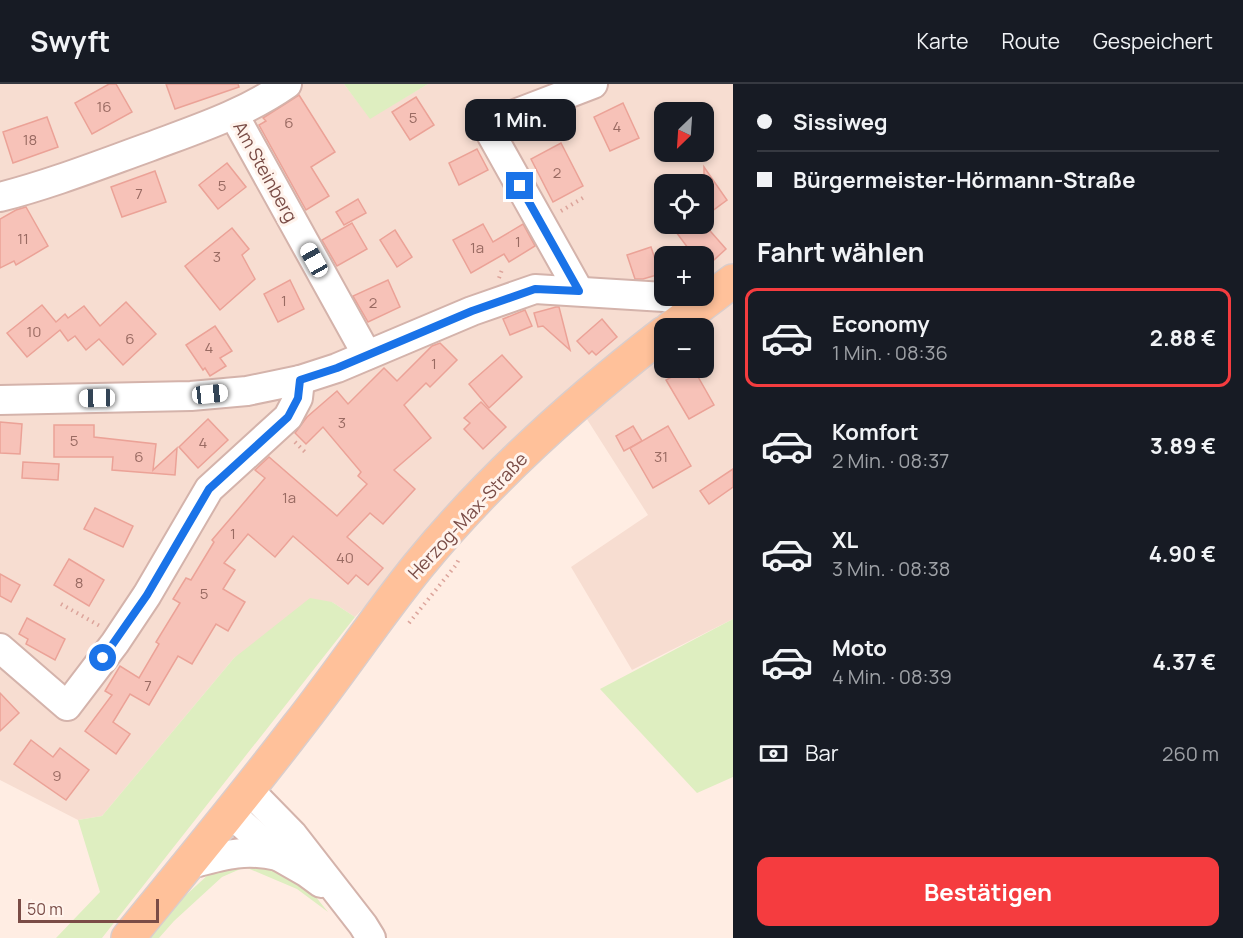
<!DOCTYPE html>
<html lang="de">
<head>
<meta charset="utf-8">
<style>
	body { margin:0; font-family:Manrope,sans-serif; background:#20242c; color:#f1f3f6; height:100vh; display:flex; flex-direction:column; font-size:22px; white-space:nowrap }
	* { box-sizing:border-box; margin:0 }
	p { font-size:20px; color:#9ea1a6 }
	.icon { flex:none; width:33px; height:33px; fill:none; stroke:currentColor; stroke-width:2; stroke-linecap:round; stroke-linejoin:round }
	.map { position:relative; flex:1; overflow:hidden }
	.sheet { display:flex; flex-direction:column; background:#171b24; width:510px }
	.sheet>* { flex:none }
	.hud { display:grid; align-content:center; height:132px; padding:0 24px; background:#171b24 }
	.needle { width:39px; rotate:205deg }
	.fabs { position:absolute; left:654px; top:18px; display:grid; gap:12px }
	.fabs a { display:grid; place-items:center; width:60px; height:60px; border-radius:12px; background:#171b24; box-shadow:0 3px 9px #0003; font-size:30px }
	.scale { position:absolute; left:18px; bottom:15px; width:141px; box-sizing:border-box; padding-left:6px; border:3px solid #7a4c46; border-top:0; font-size:16px; line-height:21px; white-space:nowrap; color:#7a4c46; -webkit-text-stroke:4px #fff3ec; paint-order:stroke }
	.end { position:absolute; width:27px; height:27px; margin:-14px; border:8px solid #1a73e8; background:#fff; box-shadow:0 0 0 3px #fff }
	.from { border-radius:50% }
	.bubble { position:absolute; height:42px; border-radius:12px; background:#171b24; box-shadow:0 3px 9px #0003; font-size:20px; font-weight:700; line-height:42px; text-align:center }
	.car { position:absolute; width:18px; height:36px; margin:-18px -9px; border-radius:8px; box-shadow:0 0 4px 2px #0007; background:linear-gradient(#fff 24%,#345 0 40%,#fff 0 76%,#345 0 86%,#fff 0) }
	.hud b { display:flex; align-items:center; gap:21px; height:57px; font-size:22px }
	.hud b+b { border-top:2px solid #363941 }
	.hud i { width:15px; height:15px; background:#f1f3f6 }
	ul { padding:0; list-style:none }
	li { display:flex; align-items:center; gap:18px; height:99px; margin:0 12px 9px; padding:0 12px; border:3px solid transparent; border-radius:12px }
	li div { flex:1 }
	li b { display:block; font-size:22px }
	li em { font-style:normal; font-weight:700 }
	li.selected { border-color:#f53c3f }
	li>.icon { width:54px; height:54px; stroke-width:1.5 }
	h2 { padding:0 24px; font-size:27px; line-height:72px }
	.pay { display:flex; align-items:center; gap:15px; height:66px; padding:0 24px; font-size:22px }
	.pay p { margin-inline-start:auto }
	.button { display:flex; gap:12px; margin-top:auto; padding:12px 24px }
	.button a { flex:1; height:69px; border-radius:12px; background:#f53c3f; color:#fff; font-size:24px; font-weight:700; line-height:69px; text-align:center }
	header { display:flex; align-items:center; gap:36px; box-sizing:border-box; height:84px; padding:0 30px; background:#171b24; border-bottom:2px solid #363941 }
	header strong { font-size:28px }
	nav { display:flex; gap:33px; margin-inline-start:auto; font-size:21px }
	main { display:flex; flex:1; min-height:0 }
	.map>svg:first-child { display:block }
	.residential { fill:#f7ddd1; fill-rule:evenodd }
	.green { fill:#deeec0 }
	.building { fill:#f7c2b8; stroke:#eba297; stroke-width:1.5 }
	.lines { fill:none; stroke-linecap:round; stroke-linejoin:round }
	.minor-casing { stroke:#d4b3ab; stroke-width:32 }
	.major-casing { stroke:#dacdcb; stroke-width:36 }
	.path { stroke:#dca49b; stroke-width:4; stroke-dasharray:1.5 4.5; stroke-linecap:butt }
	.minor { stroke:#fff; stroke-width:28 }
	.major { stroke:#ffc19a; stroke-width:33 }
	.route { stroke:#1a73e8; stroke-width:8 }
	.labels { text-anchor:middle; stroke-width:6; stroke-linejoin:round; paint-order:stroke }
	.number-label { font-size:15px; fill:#996a62 }
	.street-label { font-size:18px; fill:#7a4c46; stroke:#fff3ec }
</style>
</head>
<body>
<header>
<strong>Swyft</strong>
<nav><a>Karte</a><a>Route</a><a>Gespeichert</a></nav>
</header>
<main>
<div class="map">
<svg width="733" height="854" viewBox="0 0 733 854">
	<rect width="100%" height="100%" fill="#ffede3"/>
	<!-- residential -->
	<path class="residential" d="M0,0h344l26,34 58,-34h305v535l-101,51 -61,-103 77,-52 -79,-124 -214,226 -23,-15 -98,56 -132,158 -24,4 -78,-40zM664,28h40v40h-40zM664,100h40v40h-40zM664,172h40v40h-40zM664,244h40v40h-40z"/>
	<!-- green -->
	<g class="green">
		<path d="M344,0h84l-58,35z"/>
		<path d="M310,514l22,4 23,15 -253,321h-46l44,-46 -22,-72 24,-4 132,-158z"/>
		<path d="M733,535v158l-36,16 -97,-104z"/>
		<path d="M257,776l46,21 25,31 -31,-23 -52,-22 -23,10 -48,44 -15,17h-15l29,-31 37,-34z"/>
	</g>
	<!-- building -->
	<g class="building">
		<path d="M109,0h7l16,28 -40,22 -17,-31z"/>
		<path d="M166,0h72l1,3 -64,22z"/>
		<path d="M299,11l36,57 -24,15 18,29 -23,14 -47,-85 7,-4 -3,-3z"/>
		<path d="M416,13l18,28 -24,15 -18,-28z"/>
		<path d="M623,19l16,35 -29,13 -16,-34z"/>
		<path d="M47,33l11,30 -45,16 -10,-31z"/>
		<path d="M561,59l22,43 -30,16 -22,-43z"/>
		<path d="M477,65l11,21 -29,15 -10,-22z"/>
		<path d="M227,79l19,24 -28,22 -19,-24z"/>
		<path d="M704,83l23,33 -23,17z"/>
		<path d="M155,87l11,31 -44,15 -11,-30z"/>
		<path d="M358,115l8,14 -22,12 -8,-13z"/>
		<path d="M26,123l22,39 -32,19 -2,-4 -14,7v-49l16,-9z"/>
		<path d="M352,139l15,26 -30,17 -15,-26z"/>
		<path d="M483,140l10,18 30,-18 12,22 -26,16 -5,-8 -33,19 -18,-33z"/>
		<path d="M670,140h34l22,25 -22,20v-13h-10z"/>
		<path d="M232,144l17,21 -7,6 13,24 -35,31 -35,-44z"/>
		<path d="M395,146l17,27 -15,10 -17,-27z"/>
		<path d="M651,163l9,27 -17,5h-8l-8,-24z"/>
		<path d="M290,196l14,29 -26,13 -14,-28z"/>
		<path d="M388,196l12,27 -32,15 -15,-26z"/>
		<path d="M126,218l30,32 -33,31 -24,-26 -13,11 -11,-14 -7,5 -8,-11 -33,27 -20,-24 35,-28 14,17 9,-8 3,4 16,-12 16,20z"/>
		<path d="M556,223h3l11,43 -27,-24 -5,1 -4,-14z"/>
		<path d="M525,226l7,16 -22,9 -7,-16z"/>
		<path d="M602,235l15,18 -21,18 -4,-4 -3,3 -12,-13z"/>
		<path d="M215,242l17,25 -12,7 6,8 -16,10 -5,-8 -2,2 -17,-25z"/>
		<path d="M440,259l17,17 -27,27 -4,-4 -22,22 27,33 -37,32 21,19 -32,35 -13,-11 -23,24 36,31 -15,17 -12,-10 -8,9 -55,-48 -18,21 -27,-23 -24,29 11,7 -12,19 22,13 -17,29 -12,-7 -24,40 -14,-8 -29,49 -19,-11 -17,28 17,12 -14,20 -31,-23 27,-36 -7,-4 15,-25 19,12 20,-34 -3,-2 24,-39 -7,-4 13,-21 5,2 23,-38 -2,-2 53,-62 -10,-8 14,-13 68,59 30,-32 -9,-8 3,-4 -38,-45 -17,17 -11,-11 12,-16 30,-26 11,13 36,-36 13,13 35,-35z"/>
		<path d="M502,271l20,22 -33,31 -20,-24z"/>
		<path d="M688,284h5l21,37 -25,14 -23,-39z"/>
		<path d="M481,318l25,25 -23,22 -19,-20 6,-6 -6,-5z"/>
		<path d="M208,335l20,21 -30,28 -19,-21z"/>
		<path d="M0,338l22,2 -2,30 -20,-1z"/>
		<path d="M54,341h40v12l62,7 -3,26 24,-22 -2,27 -63,-5 1,-13h-59z"/>
		<path d="M633,342l9,15 -18,10 -8,-15z"/>
		<path d="M668,342l23,40 -38,22 -23,-40z"/>
		<path d="M23,378l36,2 -1,16 -36,-2z"/>
		<path d="M733,385v18l-24,17 -9,-13z"/>
		<path d="M95,424l38,18 -10,21 -39,-18z"/>
		<path d="M69,475l35,21 -15,26 -35,-21z"/>
		<path d="M0,490l20,11 -9,17 -11,-6z"/>
		<path d="M27,534l38,21 -10,21 -29,-16 2,-5 -9,-5z"/>
		<path d="M0,609l19,20 -19,18z"/>
		<path d="M31,656l22,17 7,-9 29,22 -23,30 -52,-36z"/>
	</g>
	<g class="lines">
		<defs>
			<g id="minor">
				<path d="M234,31l133,240"/>
				<path d="M0,113c51,-13 99,-32 149,-50 48,-18 95,-33 138,-63"/>
				<path d="M579,207l-93,-166 107,-41"/>
				<path d="M0,316l191,-4 56,-5 53,-11 37,-12 135,-57 63,-22 129,8 18,3 12,10"/>
				<path d="M0,564l67,58 48,-63 32,-48 62,-106 79,-72 10,-19 2,-18"/>
				<path d="M248,705l45,46 70,90 8,13"/>
				<path d="M229,728l49,44 28,16 15,11"/>
				<path d="M187,781c34,-9 56,-17 91,-9"/>
			</g>
			<g id="major">
				<path d="M671,244l62,-47"/>
				<path d="M128,854c57,-70 115,-140 170,-212 41,-52 78,-108 120,-160 70,-86 158,-165 246,-233"/>
			</g>
		</defs>
		<!-- minor casing -->
		<use href="#minor" class="minor-casing"/>
		<!-- major casing -->
		<use href="#major" class="major-casing"/>
		<!-- path -->
		<g class="path">
			<path d="M561,127l25,-15"/>
			<path d="M499,194l4,-11"/>
			<path d="M295,358l10,10"/>
			<path d="M61,520l39,22"/>
			<path d="M409,539l47,-58 3,-6"/>
		</g>
		<!-- minor -->
		<use href="#minor" class="minor"/>
		<!-- major -->
		<use href="#major" class="major"/>
	</g>
	<g class="lines">
		<!-- route -->
		<path class="route" d="M103,574l44,-63 62,-106 79,-72 10,-19 2,-18 37,-12 135,-57 63,-22 44,2 -59,-105"/>
	</g>
	<g class="labels">
		<!-- number labels -->
		<g class="number-label">
			<text x="104" y="28">16</text>
			<text x="413" y="39">5</text>
			<text x="289" y="44">6</text>
			<text x="617" y="48">4</text>
			<text x="30" y="61">18</text>
			<text x="557" y="94">2</text>
			<text x="222" y="107">5</text>
			<text x="139" y="115">7</text>
			<text x="23" y="160">11</text>
			<text x="518" y="163">1</text>
			<text x="477" y="169">1a</text>
			<text x="217" y="178">3</text>
			<text x="284" y="222">1</text>
			<text x="373" y="224">2</text>
			<text x="34" y="253">10</text>
			<text x="130" y="260">6</text>
			<text x="209" y="269">4</text>
			<text x="434" y="285">1</text>
			<text x="342" y="344">3</text>
			<text x="74" y="362">5</text>
			<text x="203" y="364">4</text>
			<text x="139" y="378">6</text>
			<text x="661" y="378">31</text>
			<text x="289" y="419">1a</text>
			<text x="233" y="455">1</text>
			<text x="345" y="479">40</text>
			<text x="79" y="504">8</text>
			<text x="204" y="515">5</text>
			<text x="148" y="607">7</text>
			<text x="57" y="697">9</text>
		</g>
		<!-- street labels -->
		<g class="street-label">
			<text transform="translate(265 88) rotate(61)" y="6">Am Steinberg</text>
			<text transform="translate(468 432) rotate(-47)" y="6">Herzog-Max-Straße</text>
		</g>
	</g>
</svg>
<div class="fabs">
<a><svg class="needle" viewBox="-14 -14 28 28"><path d="M0-13l5 13h-10z" fill="#e53935"/><path d="M0 13l5-13h-10z" fill="#9ea1a6"/></svg></a>
<a><svg class="icon" aria-label="locate" viewBox="0 0 24 24"><circle cx="12" cy="12" r="6"/><path d="M12 2v4M12 18v4M2 12h4M18 12h4"/></svg></a>
<a>+</a>
<a>−</a>
</div>
<div class="scale">50 m</div>
<i class="end from" style="left:103px;top:574px"></i>
<i class="end" style="left:520px;top:102px"></i>
<div class="bubble" style="left:465px;top:15px;width:111px">1 Min.</div>
<i class="car" style="left:314px;top:176px;rotate:331deg"></i>
<i class="car" style="left:210px;top:310px;rotate:84deg"></i>
<i class="car" style="left:97px;top:314px;rotate:269deg"></i>
</div>
<section class="sheet">
<div class="hud">
<b><i class="from"></i>Sissiweg</b>
<b><i></i>Bürgermeister-Hörmann-Straße</b>
</div>
<h2>Fahrt wählen</h2>
<ul>
<li class="selected"><svg class="icon" aria-label="car" viewBox="0 0 24 24"><path d="M5 17H2v-5l4-1 3-4h7l3 4 3 1v5h-3M9 17h6M6 11h13"/><circle cx="7" cy="17" r="2"/><circle cx="17" cy="17" r="2"/></svg><div><b>Economy</b><p>1 Min. · 08:36</p></div><em>2.88 €</em></li>
<li><svg class="icon" aria-label="car" viewBox="0 0 24 24"><path d="M5 17H2v-5l4-1 3-4h7l3 4 3 1v5h-3M9 17h6M6 11h13"/><circle cx="7" cy="17" r="2"/><circle cx="17" cy="17" r="2"/></svg><div><b>Komfort</b><p>2 Min. · 08:37</p></div><em>3.89 €</em></li>
<li><svg class="icon" aria-label="car" viewBox="0 0 24 24"><path d="M5 17H2v-5l4-1 3-4h7l3 4 3 1v5h-3M9 17h6M6 11h13"/><circle cx="7" cy="17" r="2"/><circle cx="17" cy="17" r="2"/></svg><div><b>XL</b><p>3 Min. · 08:38</p></div><em>4.90 €</em></li>
<li><svg class="icon" aria-label="car" viewBox="0 0 24 24"><path d="M5 17H2v-5l4-1 3-4h7l3 4 3 1v5h-3M9 17h6M6 11h13"/><circle cx="7" cy="17" r="2"/><circle cx="17" cy="17" r="2"/></svg><div><b>Moto</b><p>4 Min. · 08:39</p></div><em>4.37 €</em></li>
</ul>
<div class="pay"><svg class="icon" aria-label="cash" viewBox="0 0 24 24"><path d="M3 7h18v10H3z"/><circle cx="12" cy="12" r="2"/></svg>Bar<p>260 m</p></div>
<div class="button"><a>Bestätigen</a></div>
</section>
</main>
</body>
</html>
